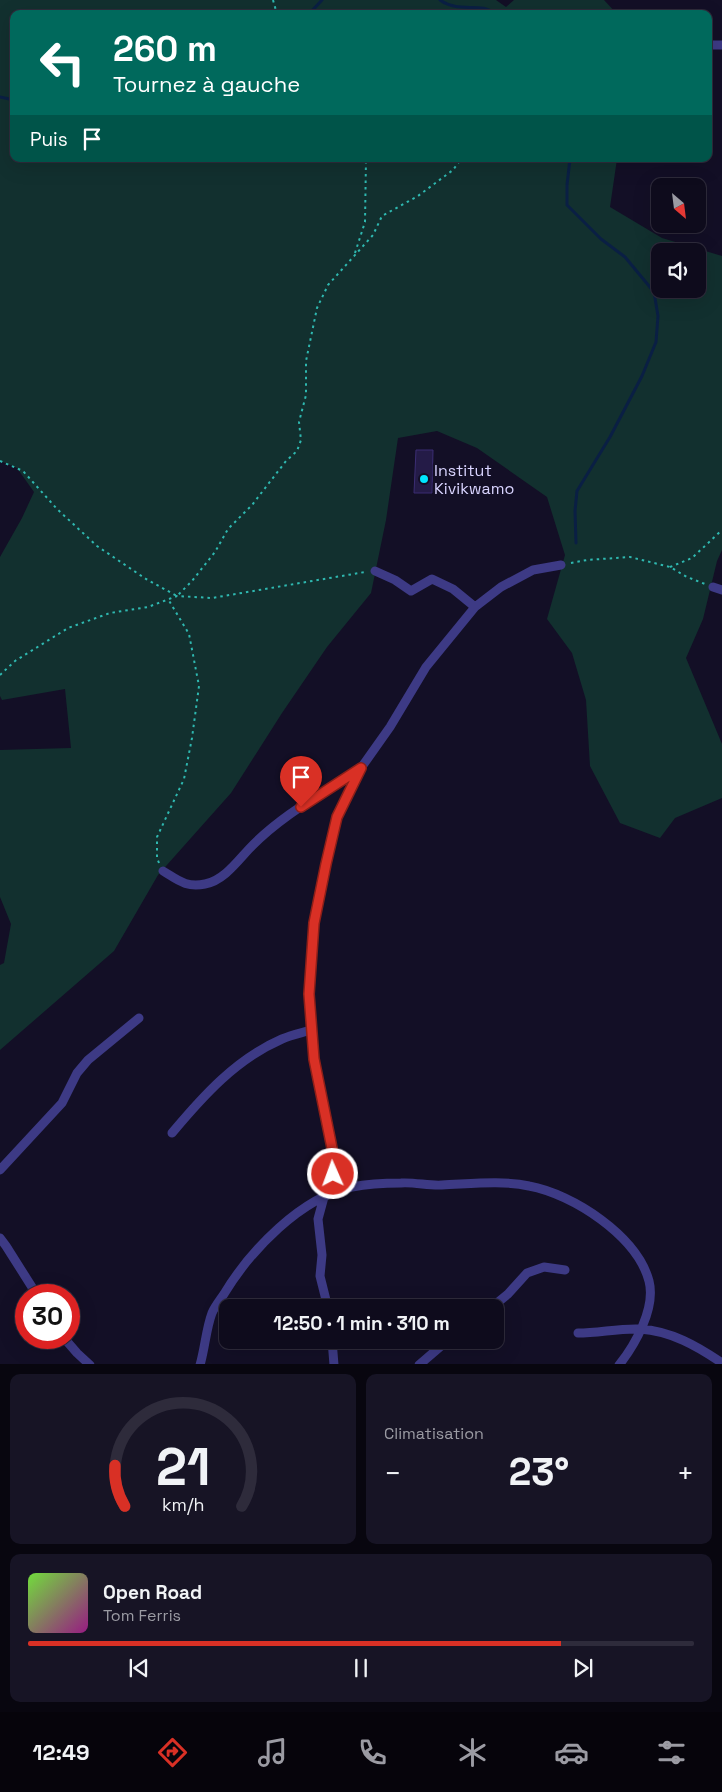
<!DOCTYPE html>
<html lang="fr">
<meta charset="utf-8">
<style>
body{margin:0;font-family:"Space Grotesk",sans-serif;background:#171425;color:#f1f3f6;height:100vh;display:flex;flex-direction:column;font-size:19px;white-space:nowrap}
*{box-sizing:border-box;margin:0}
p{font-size:16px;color:#9b9ba3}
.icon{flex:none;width:28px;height:28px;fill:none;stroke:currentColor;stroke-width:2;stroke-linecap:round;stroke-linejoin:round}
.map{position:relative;height:1364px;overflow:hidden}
.details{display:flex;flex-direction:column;gap:10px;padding:10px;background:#08060f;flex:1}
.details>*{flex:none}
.top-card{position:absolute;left:10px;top:10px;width:702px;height:152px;border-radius:10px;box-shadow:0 5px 20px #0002,0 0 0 1px #2e2b3b;background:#00695c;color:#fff;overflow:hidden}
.needle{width:32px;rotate:152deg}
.tools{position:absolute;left:651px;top:178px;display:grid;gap:10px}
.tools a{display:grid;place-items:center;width:55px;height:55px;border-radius:10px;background:#0e0b1c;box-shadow:0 5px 20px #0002,0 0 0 1px #2e2b3b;font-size:25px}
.speed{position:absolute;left:15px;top:1284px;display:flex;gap:10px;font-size:25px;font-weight:700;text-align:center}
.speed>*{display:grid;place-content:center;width:65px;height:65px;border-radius:50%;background:#0e0b1c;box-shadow:0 5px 20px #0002,0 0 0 1px #2e2b3b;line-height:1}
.speed .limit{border:8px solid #d22;background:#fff;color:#111}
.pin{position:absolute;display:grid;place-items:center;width:42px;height:42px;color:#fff;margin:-51px -21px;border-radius:50% 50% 50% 0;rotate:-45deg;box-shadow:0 0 5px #0007}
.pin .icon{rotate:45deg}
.me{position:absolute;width:55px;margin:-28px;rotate:358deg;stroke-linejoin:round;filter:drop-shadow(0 0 4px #0008)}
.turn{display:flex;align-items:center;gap:18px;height:105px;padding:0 20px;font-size:22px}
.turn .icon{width:65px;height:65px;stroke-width:2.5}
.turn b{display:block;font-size:35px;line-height:42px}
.then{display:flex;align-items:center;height:48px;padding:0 20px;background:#0003;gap:10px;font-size:19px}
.big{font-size:38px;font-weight:700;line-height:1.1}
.details .widget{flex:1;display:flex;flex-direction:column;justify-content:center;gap:8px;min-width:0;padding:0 18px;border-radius:10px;background:#171425}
.details .dial{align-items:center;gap:0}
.dial svg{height:130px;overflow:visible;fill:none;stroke:#2e2b3b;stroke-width:7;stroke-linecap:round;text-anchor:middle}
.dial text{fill:#f1f3f6;stroke:none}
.song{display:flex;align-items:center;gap:15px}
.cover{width:60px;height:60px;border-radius:8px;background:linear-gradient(135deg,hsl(100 70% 55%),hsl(310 70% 35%))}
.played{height:5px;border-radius:2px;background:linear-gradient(90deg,#d93025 80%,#2e2b3b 80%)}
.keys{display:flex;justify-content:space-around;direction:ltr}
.heat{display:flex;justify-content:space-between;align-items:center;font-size:28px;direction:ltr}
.details .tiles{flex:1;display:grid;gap:10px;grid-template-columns:1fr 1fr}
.widget:last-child{grid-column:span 2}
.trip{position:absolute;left:219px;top:1299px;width:285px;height:50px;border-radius:10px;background:#0e0b1c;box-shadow:0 5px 20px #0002,0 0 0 1px #2e2b3b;font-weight:700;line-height:50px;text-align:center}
.dock{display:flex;height:80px;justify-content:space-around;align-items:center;background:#06040b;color:#9b9ba3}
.dock .icon{width:35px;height:35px}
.dock .current{color:#d93025}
.dock b{font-size:22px;color:#f1f3f6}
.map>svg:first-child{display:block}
.green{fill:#12302f;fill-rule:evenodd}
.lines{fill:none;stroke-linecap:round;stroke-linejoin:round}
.stream{stroke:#0a1f44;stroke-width:3}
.building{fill:#241b47;stroke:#3b2d73}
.path{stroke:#2fb8b0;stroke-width:2;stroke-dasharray:2.5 4;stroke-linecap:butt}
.street{stroke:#3d3a85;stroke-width:9}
.route-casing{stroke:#8d1f18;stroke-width:12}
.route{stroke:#d93025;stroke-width:9}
.poi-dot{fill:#00e5ff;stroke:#130f26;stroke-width:2}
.labels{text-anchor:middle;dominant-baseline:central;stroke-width:5;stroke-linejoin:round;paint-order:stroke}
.poi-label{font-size:16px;fill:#d9d4ff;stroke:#130f26;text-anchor:start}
</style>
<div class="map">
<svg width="722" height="1365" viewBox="0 0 722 1365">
<rect width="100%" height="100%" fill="#130f26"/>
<!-- green -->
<path class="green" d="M0,0H496L506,7L514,0H604L617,14H14V159H617L610,207L662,238L722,256V550L717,561L703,619L686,658L722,744V798L675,818L660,838L620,823L590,766L586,700L572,653L547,619L565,555L547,497L477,448L437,431L398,438L386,520L371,593L327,647L282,713L231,793L158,875L114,951L0,1050V965L4,963L11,924L0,897V750L71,748L65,689L2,700L0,696V557L22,518L34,492L17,468L0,461ZM660,251H698V289H660Z"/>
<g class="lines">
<!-- stream -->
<path class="stream" d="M440,0C459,14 481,1 495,14
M309,14L322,0
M0,97L14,100
M570,159L567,185V205L601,239L625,257L654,292L658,316L656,342L642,376L610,437L577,491L575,511L576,543"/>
</g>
<!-- building -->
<path class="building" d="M416,450H433L432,493H414Z"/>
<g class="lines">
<!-- path -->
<path class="path" d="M273,0L277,14
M355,253L365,222L366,159
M0,461L23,471L57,509L97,546L146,579L177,596L192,581L215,552L228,529L252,505L286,461L297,451L301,440L299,422L306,395V361L317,308L328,285L373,235L382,216L418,196L453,170L461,159
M571,563L587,560L630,557L670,567L687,577L705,584
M670,567L692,558L722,530
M0,675L15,661L68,628L110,613L148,607L177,596L212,598L365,572
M159,863L157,858V837L184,779L192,738L199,686L189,634L168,599"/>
<!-- street -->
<path class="street" d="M709,45H722
M375,571L395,580L411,591L432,579L453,589L475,607
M713,587L722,590
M163,871C178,880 186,888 205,884C223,881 237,862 249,849C280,816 323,793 361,768
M172,1133C203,1096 236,1059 282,1039C291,1035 301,1033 311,1030
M0,1170L62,1103L77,1073L88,1060L139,1018
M0,1238L6,1246L37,1295
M328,1308L320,1276L322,1255L318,1219L324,1197L333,1174L334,1158L314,1059L309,994L314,923L326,865L337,817L361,768L390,727L426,667L475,607L501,587L533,570L561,565
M491,1308L508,1294L527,1273L544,1267L565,1270
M578,1333C599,1333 619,1328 640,1329C671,1331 697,1346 722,1363
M64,1338L77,1353L90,1365
M332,1340L334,1365
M200,1365C205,1348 206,1329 212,1313C215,1306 220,1300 224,1294C250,1251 301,1197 352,1187C367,1184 385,1183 401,1183C415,1182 429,1186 442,1185C469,1184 503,1180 529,1186C573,1194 637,1236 649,1281C656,1308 635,1345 619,1365
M419,1365L448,1340"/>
</g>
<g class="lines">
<!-- route casing -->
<g class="route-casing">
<path id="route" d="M301,807L361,768L337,817L326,864L314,923L309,994L314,1059L334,1158L333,1174"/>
</g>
<!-- route -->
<use href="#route" class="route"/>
</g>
<!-- markers -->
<circle class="poi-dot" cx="424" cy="479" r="5"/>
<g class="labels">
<!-- poi labels -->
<g class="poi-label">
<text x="434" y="470">Institut<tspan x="434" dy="18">Kivikwamo</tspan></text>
</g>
</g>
</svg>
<div class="tools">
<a><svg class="needle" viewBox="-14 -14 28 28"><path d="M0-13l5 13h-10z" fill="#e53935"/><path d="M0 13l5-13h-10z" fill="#9b9ba3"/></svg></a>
<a><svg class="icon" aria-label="sound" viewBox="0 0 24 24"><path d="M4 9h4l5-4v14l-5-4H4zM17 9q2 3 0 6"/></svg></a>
</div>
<div class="speed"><div class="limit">30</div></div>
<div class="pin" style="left:301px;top:807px;background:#d93025"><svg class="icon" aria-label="arrive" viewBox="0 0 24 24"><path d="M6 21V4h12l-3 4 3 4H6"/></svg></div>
<svg class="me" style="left:333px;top:1174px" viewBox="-20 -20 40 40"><circle r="17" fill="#d93025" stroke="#fff" stroke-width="3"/><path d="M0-11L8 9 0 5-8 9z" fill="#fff"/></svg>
<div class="trip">12:50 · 1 min · 310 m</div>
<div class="top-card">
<div class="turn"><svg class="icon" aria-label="left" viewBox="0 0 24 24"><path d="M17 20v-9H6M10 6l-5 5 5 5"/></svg><div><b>260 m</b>Tournez à gauche</div></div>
<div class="then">Puis<svg class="icon" aria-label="arrive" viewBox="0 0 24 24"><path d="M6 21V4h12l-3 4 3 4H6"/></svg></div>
</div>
</div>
<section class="details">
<div class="tiles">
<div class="widget dial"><svg viewBox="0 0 100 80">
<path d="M14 69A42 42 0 1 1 86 69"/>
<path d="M14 69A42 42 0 0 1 8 44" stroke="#d93025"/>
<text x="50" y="56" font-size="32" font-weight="700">21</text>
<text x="50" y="72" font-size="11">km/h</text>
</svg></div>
<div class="widget"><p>Climatisation</p>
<div class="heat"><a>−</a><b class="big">23°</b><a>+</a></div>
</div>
<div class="widget">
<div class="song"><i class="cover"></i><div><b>Open Road</b><p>Tom Ferris</p></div></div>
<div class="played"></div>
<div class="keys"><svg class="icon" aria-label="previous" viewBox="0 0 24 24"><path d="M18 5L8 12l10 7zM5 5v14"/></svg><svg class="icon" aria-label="pause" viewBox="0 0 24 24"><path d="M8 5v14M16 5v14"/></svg><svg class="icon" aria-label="next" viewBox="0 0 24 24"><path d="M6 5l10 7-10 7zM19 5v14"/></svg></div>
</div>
</div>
</section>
<nav class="dock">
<b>12:49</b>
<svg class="icon current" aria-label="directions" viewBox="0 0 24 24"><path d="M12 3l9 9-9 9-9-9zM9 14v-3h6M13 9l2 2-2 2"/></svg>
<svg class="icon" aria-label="music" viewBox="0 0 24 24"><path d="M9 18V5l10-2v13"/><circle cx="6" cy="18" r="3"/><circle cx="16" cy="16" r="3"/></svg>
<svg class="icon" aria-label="phone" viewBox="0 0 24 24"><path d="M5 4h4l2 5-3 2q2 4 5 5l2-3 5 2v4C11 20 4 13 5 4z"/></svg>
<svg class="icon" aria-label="climate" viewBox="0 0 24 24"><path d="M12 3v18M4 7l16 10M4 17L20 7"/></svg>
<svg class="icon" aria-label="car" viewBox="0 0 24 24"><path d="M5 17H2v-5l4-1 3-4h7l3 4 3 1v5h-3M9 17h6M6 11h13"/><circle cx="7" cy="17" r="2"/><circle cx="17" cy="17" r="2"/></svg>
<svg class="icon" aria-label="filters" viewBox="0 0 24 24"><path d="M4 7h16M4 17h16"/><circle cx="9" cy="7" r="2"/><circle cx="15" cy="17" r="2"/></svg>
</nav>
